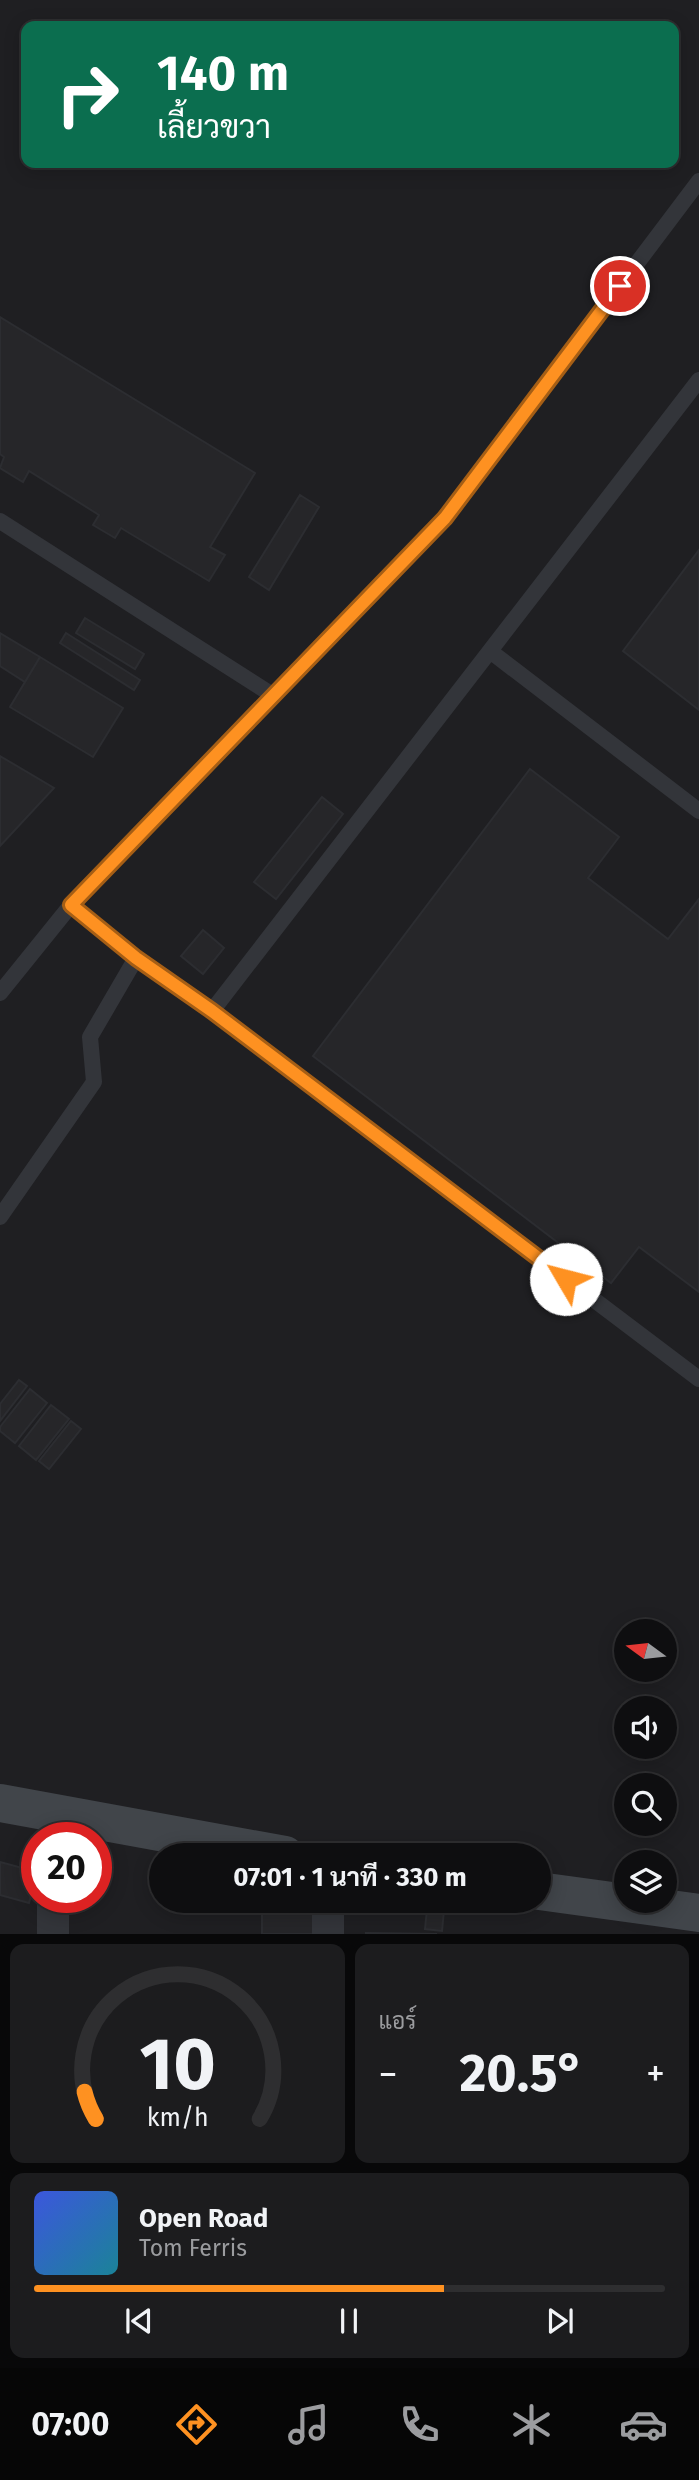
<!DOCTYPE html>
<html lang="th">
<meta charset="utf-8">
<style>
body{margin:0;font-family:"Fira Sans",Sarabun,sans-serif;background:#1c1c1e;color:#f1f3f6;height:100vh;display:flex;flex-direction:column;font-size:26px;white-space:nowrap}
*{box-sizing:border-box;margin:0}
p{font-size:23px;color:#9b9c9f}
.icon{flex:none;width:38px;height:38px;fill:none;stroke:currentColor;stroke-width:2;stroke-linecap:round;stroke-linejoin:round}
.map{position:relative;height:1934px;overflow:hidden}
.sheet{display:flex;flex-direction:column;gap:10px;padding:10px;background:#080809;flex:1}
.sheet>*{flex:none}
.hud{position:absolute;left:21px;top:21px;width:658px;height:147px;border-radius:14px;box-shadow:0 4px 18px #0003,0 0 0 2px #2e2e30;background:#0b6e4f;color:#fff;overflow:hidden}
.needle{width:46px;rotate:285deg}
.tools{position:absolute;left:614px;top:1619px;display:grid;gap:14px}
.tools a{display:grid;place-items:center;width:63px;height:63px;border-radius:50%;background:#0e0e10;box-shadow:0 4px 18px #0003,0 0 0 2px #2e2e30;font-size:35px}
.speed{position:absolute;left:21px;top:1822px;display:flex;gap:14px;font-size:35px;font-weight:700;text-align:center}
.speed>*{display:grid;place-content:center;width:91px;height:91px;border-radius:50%;background:#0e0e10;box-shadow:0 4px 18px #0003,0 0 0 2px #2e2e30;line-height:1}
.speed .limit{border:10px solid #d22;background:#fff;color:#111}
.pin{position:absolute;display:grid;place-items:center;width:60px;height:60px;color:#fff;margin:-30px;border:4px solid #fff;border-radius:50%;box-shadow:0 2px 7px #0007}
.me{position:absolute;width:77px;margin:-38px;rotate:307deg;stroke-linejoin:round;filter:drop-shadow(0 0 5px #0008)}
.turn{display:flex;align-items:center;gap:24px;height:147px;padding:0 21px;font-size:32px}
.turn .icon{width:91px;height:91px;stroke-width:2.5}
.turn b{display:block;font-size:49px;line-height:60px}
.big{font-size:52px;font-weight:700;line-height:1.1}
.sheet .card{flex:1;display:flex;flex-direction:column;justify-content:center;gap:10px;min-width:0;padding:0 24px;border-radius:14px;background:#1c1c1e}
.sheet .dial{align-items:center;gap:0}
.dial svg{height:182px;overflow:visible;fill:none;stroke:#2e2e30;stroke-width:7;stroke-linecap:round;text-anchor:middle}
.dial text{fill:#f1f3f6;stroke:none}
.song{display:flex;align-items:center;gap:21px}
.cover{width:84px;height:84px;border-radius:10px;background:linear-gradient(135deg,hsl(230 70% 55%),hsl(190 70% 35%))}
.played{height:7px;border-radius:4px;background:linear-gradient(90deg,#fe9121 65%,#2e2e30 65%)}
.keys{display:flex;justify-content:space-around;direction:ltr}
.heat{display:flex;justify-content:space-between;align-items:center;font-size:38px;direction:ltr}
.sheet .tiles{flex:1;display:grid;gap:10px;grid-template-columns:1fr 1fr}
.card:last-child{grid-column:span 2}
.trip{position:absolute;left:149px;top:1843px;width:402px;height:70px;border-radius:35px;background:#0e0e10;box-shadow:0 4px 18px #0003,0 0 0 2px #2e2e30;font-weight:700;line-height:70px;text-align:center}
.tabs{display:flex;height:112px;justify-content:space-around;align-items:center;background:#060606;color:#9b9c9f}
.tabs .icon{width:49px;height:49px}
.tabs .active{color:#fe9121}
.tabs b{font-size:32px;color:#f1f3f6}
.map>svg:first-child{display:block}
.built{fill:#1f1f22;fill-rule:evenodd}
.building{fill:#262629;stroke:#2c2d31;stroke-width:2}
.lines{fill:none;stroke-linecap:round;stroke-linejoin:round}
.lane{stroke:#33353a;stroke-width:16}
.street{stroke:#33353a;stroke-width:32}
.secondary{stroke:#41454a;stroke-width:38}
.route-casing{stroke:#a55e15;stroke-width:18}
.route{stroke:#fe9121;stroke-width:12}
</style>
<div class="map">
<svg width="699" height="1934" viewBox="0 0 699 1934">
<rect width="100%" height="100%" fill="#131315"/>
<!-- built -->
<path class="built" d="M0,0H699V1934H0ZM26,26H674V163H26ZM626,1631H665V1670H626ZM626,1708H665V1746H626ZM626,1785H665V1824H626ZM37,1838H96V1897H37ZM161,1855H539V1900H161ZM626,1862H665V1900H626Z"/>
<!-- building -->
<path class="building" d="M0,317L255,473L210,547L225,555L209,581L121,528L115,538L93,525L99,515L29,471L23,482L0,468L4,457L0,454Z
M300,495L319,507L269,590L249,577Z
M699,550V710L623,651Z
M85,618L144,654L135,669L76,633Z
M0,633L40,657L25,682L0,666Z
M66,633L140,680L134,690L60,643Z
M40,657L123,708L93,757L10,707Z
M0,756L54,788L0,846Z
M530,769L619,837L588,878L668,939L699,899V1292L639,1247L611,1283L313,1056Z
M322,797L343,814L276,899L254,882Z
M203,930L224,948L203,974L181,956Z
M19,1380L27,1386L0,1421V1404Z
M30,1389L47,1403L15,1443L0,1431V1427Z
M51,1405L69,1419L36,1460L19,1446Z
M71,1421L81,1429L49,1469L39,1461Z
M0,1862L37,1872L29,1903L0,1895Z
M262,1900H315V1934H262Z
M427,1909L444,1910L442,1931L425,1929Z
M366,1933L437,1934H366Z"/>
<g class="lines">
<!-- lane -->
<path class="lane" d="M0,521L274,696
M490,651L699,811
M71,905L136,958L212,1011L699,1379
M0,993L71,905L445,518L699,181
M212,1011L699,380
M0,1217L94,1082L90,1037L136,958"/>
<!-- street -->
<path class="street" d="M53,1934V1897
M328,1934V1900"/>
<!-- secondary -->
<path class="secondary" d="M0,1803L285,1855
M539,1891L699,1913"/>
</g>
<g class="lines">
<!-- route casing -->
<g class="route-casing">
<path id="route" d="M566,1279L212,1011L136,958L71,905L445,518L620,286"/>
</g>
<!-- route -->
<use href="#route" class="route"/>
</g>
</svg>
<div class="tools">
<a><svg class="needle" viewBox="-14 -14 28 28"><path d="M0-13l5 13h-10z" fill="#e53935"/><path d="M0 13l5-13h-10z" fill="#9b9c9f"/></svg></a>
<a><svg class="icon" aria-label="sound" viewBox="0 0 24 24"><path d="M4 9h4l5-4v14l-5-4H4zM17 9q2 3 0 6"/></svg></a>
<a><svg class="icon" aria-label="search" viewBox="0 0 24 24"><circle cx="10" cy="10" r="6"/><path d="M15 15l6 6"/></svg></a>
<a><svg class="icon" aria-label="layers" viewBox="0 0 24 24"><path d="M12 4l9 5-9 5-9-5zM3 14l9 5 9-5"/></svg></a>
</div>
<div class="speed"><div class="limit">20</div></div>
<div class="pin" style="left:620px;top:286px;background:#d93025"><svg class="icon" aria-label="arrive" viewBox="0 0 24 24"><path d="M6 21V4h12l-3 4 3 4H6"/></svg></div>
<svg class="me" style="left:566px;top:1279px" viewBox="-20 -20 40 40"><circle r="19" fill="#fff"/><path d="M0-13L10 11 0 6-10 11z" fill="#fe9121"/></svg>
<div class="trip">07:01 · 1 นาที · 330 m</div>
<div class="hud">
<div class="turn"><svg class="icon" aria-label="right" viewBox="0 0 24 24"><path d="M7 20v-9h11M14 6l5 5-5 5"/></svg><div><b>140 m</b>เลี้ยวขวา</div></div>
</div>
</div>
<section class="sheet">
<div class="tiles">
<div class="card dial"><svg viewBox="0 0 100 80">
<path d="M14 69A42 42 0 1 1 86 69"/>
<path d="M14 69A42 42 0 0 1 9 57" stroke="#fe9121"/>
<text x="50" y="56" font-size="32" font-weight="700">10</text>
<text x="50" y="72" font-size="11">km/h</text>
</svg></div>
<div class="card"><p>แอร์</p>
<div class="heat"><a>−</a><b class="big">20.5°</b><a>+</a></div>
</div>
<div class="card">
<div class="song"><i class="cover"></i><div><b>Open Road</b><p>Tom Ferris</p></div></div>
<div class="played"></div>
<div class="keys"><svg class="icon" aria-label="previous" viewBox="0 0 24 24"><path d="M18 5L8 12l10 7zM5 5v14"/></svg><svg class="icon" aria-label="pause" viewBox="0 0 24 24"><path d="M8 5v14M16 5v14"/></svg><svg class="icon" aria-label="next" viewBox="0 0 24 24"><path d="M6 5l10 7-10 7zM19 5v14"/></svg></div>
</div>
</div>
</section>
<nav class="tabs">
<b>07:00</b>
<svg class="icon active" aria-label="directions" viewBox="0 0 24 24"><path d="M12 3l9 9-9 9-9-9zM9 14v-3h6M13 9l2 2-2 2"/></svg>
<svg class="icon" aria-label="music" viewBox="0 0 24 24"><path d="M9 18V5l10-2v13"/><circle cx="6" cy="18" r="3"/><circle cx="16" cy="16" r="3"/></svg>
<svg class="icon" aria-label="phone" viewBox="0 0 24 24"><path d="M5 4h4l2 5-3 2q2 4 5 5l2-3 5 2v4C11 20 4 13 5 4z"/></svg>
<svg class="icon" aria-label="climate" viewBox="0 0 24 24"><path d="M12 3v18M4 7l16 10M4 17L20 7"/></svg>
<svg class="icon" aria-label="car" viewBox="0 0 24 24"><path d="M5 17H2v-5l4-1 3-4h7l3 4 3 1v5h-3M9 17h6M6 11h13"/><circle cx="7" cy="17" r="2"/><circle cx="17" cy="17" r="2"/></svg>
</nav>
